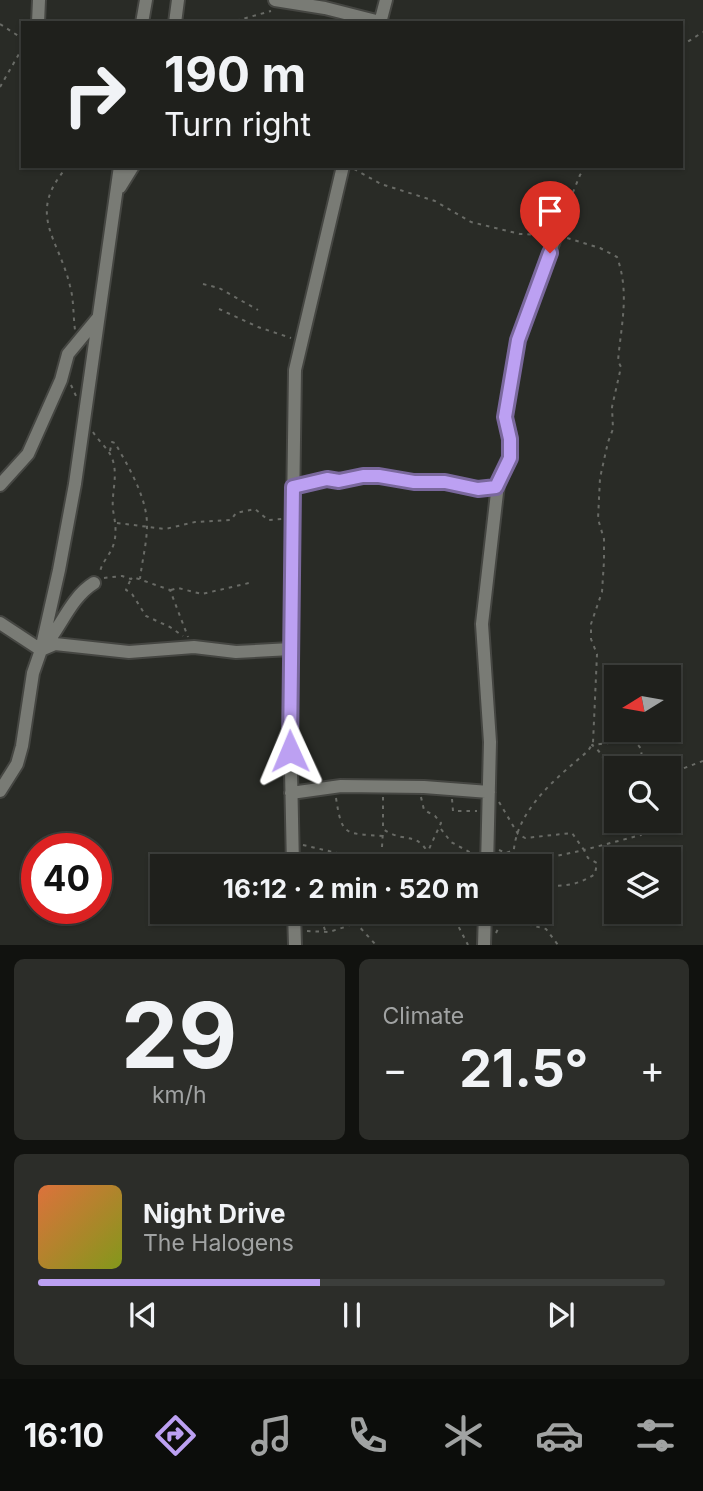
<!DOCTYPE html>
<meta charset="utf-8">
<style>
body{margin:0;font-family:Inter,sans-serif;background:#2c2d29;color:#f1f3f6;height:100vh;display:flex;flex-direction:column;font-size:26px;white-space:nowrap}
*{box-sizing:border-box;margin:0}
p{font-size:23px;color:#a1a3a3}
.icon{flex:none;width:38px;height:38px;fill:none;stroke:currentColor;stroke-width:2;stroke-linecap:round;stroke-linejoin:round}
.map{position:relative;height:945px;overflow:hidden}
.panel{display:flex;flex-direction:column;gap:14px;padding:14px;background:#11120f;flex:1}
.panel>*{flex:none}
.guide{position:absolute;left:21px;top:21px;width:662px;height:147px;border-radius:0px;box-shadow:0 2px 5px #0004,0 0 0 2px #3c3e3b;background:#1f201c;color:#f1f3f6;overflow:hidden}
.needle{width:46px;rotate:259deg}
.controls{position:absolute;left:604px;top:665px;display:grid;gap:14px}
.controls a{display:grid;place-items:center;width:77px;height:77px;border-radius:0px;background:#1f201c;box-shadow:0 2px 5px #0004,0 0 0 2px #3c3e3b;font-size:35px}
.speed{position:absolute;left:21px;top:833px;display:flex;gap:14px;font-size:35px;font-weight:700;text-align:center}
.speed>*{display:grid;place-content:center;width:91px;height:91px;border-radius:50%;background:#1f201c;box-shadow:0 2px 5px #0004,0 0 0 2px #3c3e3b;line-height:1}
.speed .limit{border:10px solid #d22;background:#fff;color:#111}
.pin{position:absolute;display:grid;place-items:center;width:60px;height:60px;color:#fff;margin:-72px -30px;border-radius:50% 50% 50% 0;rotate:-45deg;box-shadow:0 0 7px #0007}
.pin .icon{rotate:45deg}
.me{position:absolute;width:77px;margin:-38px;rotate:359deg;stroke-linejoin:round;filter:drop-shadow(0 0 5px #0008)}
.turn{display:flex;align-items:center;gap:24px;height:147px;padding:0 28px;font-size:32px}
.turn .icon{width:91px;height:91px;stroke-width:2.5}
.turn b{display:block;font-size:49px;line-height:60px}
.big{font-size:52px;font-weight:700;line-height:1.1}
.panel .card{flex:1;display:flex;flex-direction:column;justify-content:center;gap:10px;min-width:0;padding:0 24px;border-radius:10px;background:#2c2d29}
.panel .dial{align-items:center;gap:0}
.dial b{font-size:91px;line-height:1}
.song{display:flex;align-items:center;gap:21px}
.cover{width:84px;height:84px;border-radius:10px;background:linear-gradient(135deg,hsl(20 70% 55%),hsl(70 70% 35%))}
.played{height:7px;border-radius:4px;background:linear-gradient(90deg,#bca0f2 45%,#3c3e3b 45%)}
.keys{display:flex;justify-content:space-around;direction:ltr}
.heat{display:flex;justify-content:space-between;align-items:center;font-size:38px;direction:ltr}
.panel .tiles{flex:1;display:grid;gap:14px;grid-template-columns:1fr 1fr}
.card:last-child{grid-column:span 2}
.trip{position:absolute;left:150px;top:854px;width:402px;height:70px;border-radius:0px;background:#1f201c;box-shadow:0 2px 5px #0004,0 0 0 2px #3c3e3b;font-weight:700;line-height:70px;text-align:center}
.menu{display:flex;height:112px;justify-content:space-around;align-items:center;background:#0c0d0b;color:#a1a3a3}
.menu .icon{width:49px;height:49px}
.menu .selected{color:#bca0f2}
.menu b{font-size:32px;color:#f1f3f6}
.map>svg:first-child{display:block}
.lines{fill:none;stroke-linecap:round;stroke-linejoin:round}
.minor-casing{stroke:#454642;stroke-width:16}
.path{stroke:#696b66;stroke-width:2;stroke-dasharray:3.5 5;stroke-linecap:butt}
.minor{stroke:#797b75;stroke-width:12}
.route-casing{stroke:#7a689d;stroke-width:18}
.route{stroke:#bca0f2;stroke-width:12}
</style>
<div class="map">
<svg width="703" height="945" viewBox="0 0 703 945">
<rect width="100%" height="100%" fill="#292b26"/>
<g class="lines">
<!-- minor casing -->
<g class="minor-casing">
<path id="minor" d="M275,0L325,8L380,22
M38,23L39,0
M142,23L146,0
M175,23L178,0
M380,23L386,0
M120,187L133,166
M0,485L28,454L61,380L68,354L97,319
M293,487L327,479L339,481L363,476H379L414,482H445L478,489L496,487L510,459L511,439L505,417L518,340L556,235
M0,623L41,650
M44,647C61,627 71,597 94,583
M41,650L55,644L129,652L194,647L236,652L291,649
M0,791L17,764L22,746L33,673L41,650L59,570L75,484L120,166
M291,793L341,786L424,787L489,792
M293,866L290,723L295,370L343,166
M487,866L490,742L482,624L498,484
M294,912L295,945
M484,945L485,912"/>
</g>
<!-- path -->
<path class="path" d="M228,23L271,11
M0,24L23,39
M681,46L703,32
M0,87L23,47
M68,166C25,214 59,238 70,286C74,300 73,315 75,330
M354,169L381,184L435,201L471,222L520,234L544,235
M560,224L580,175L586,166
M203,284L219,288L258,310
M219,309L258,327L291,338
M71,385L76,396
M93,432C98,440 106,447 110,454C120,472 111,491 113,510C115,521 117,532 114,543C111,555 101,562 100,573
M110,451L112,442L115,443C128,466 147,497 147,525C147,543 142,561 140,579
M117,523L165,529L195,522L231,520L236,513L255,509L268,520L282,519
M104,578L122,576L131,579L133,577L170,590L188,637
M130,581L126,590L132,594L146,616L170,627L183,636
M171,590L178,588L202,594L249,583
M668,774L703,761
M383,797V829C407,846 419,826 434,866
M421,797L424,810L435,816L441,823L429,849
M336,798C342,837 345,833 383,836
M452,799L453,811H477
M616,800C603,777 614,762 592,745L634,740L642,750L641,756L648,758L657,768
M499,802L518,834L525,838L572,833L584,850L515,865
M441,829L451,842L475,855
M303,845L350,856L359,866
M382,847L383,830
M499,850L506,853L514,850
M514,866C508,816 554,780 588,751L593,743L597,654L591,639V624L602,592L604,561V539L598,519L600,478L608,442L613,429L612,407L621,367L618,361C621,325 630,293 617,257L600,248L567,238
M541,885C561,887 577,886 595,874L597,863L588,858L584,850L641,835L630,821
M380,912L412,922
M404,912L405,918
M451,912L468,945
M496,914L503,918L546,929L558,945
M304,921L321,919L325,930
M355,922L376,945
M307,931L329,932L348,926L366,912
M496,933L503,918L502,912"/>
<!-- minor -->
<use href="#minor" class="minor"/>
</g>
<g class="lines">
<!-- route casing -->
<g class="route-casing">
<path id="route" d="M290,751L293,487L327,479L339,481L363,476H379L414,482H445L478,489L496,487L510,458V439L505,417L518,340L550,253"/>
</g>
<!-- route -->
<use href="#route" class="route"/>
</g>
</svg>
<div class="controls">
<a><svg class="needle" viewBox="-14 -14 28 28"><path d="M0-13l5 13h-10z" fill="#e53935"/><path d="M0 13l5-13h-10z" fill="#a1a3a3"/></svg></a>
<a><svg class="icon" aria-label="search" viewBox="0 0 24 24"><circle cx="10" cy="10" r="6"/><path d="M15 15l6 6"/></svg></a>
<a><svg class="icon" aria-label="layers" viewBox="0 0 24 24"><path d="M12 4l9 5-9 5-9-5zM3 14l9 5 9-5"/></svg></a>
</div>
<div class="speed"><div class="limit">40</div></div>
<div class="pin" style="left:550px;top:253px;background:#d93025"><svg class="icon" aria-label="arrive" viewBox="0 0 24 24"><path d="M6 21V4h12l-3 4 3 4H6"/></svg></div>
<svg class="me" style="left:290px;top:751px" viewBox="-20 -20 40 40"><path d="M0-17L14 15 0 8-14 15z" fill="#bca0f2" stroke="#fff" stroke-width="4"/></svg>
<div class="trip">16:12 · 2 min · 520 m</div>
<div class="guide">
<div class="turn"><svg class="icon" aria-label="right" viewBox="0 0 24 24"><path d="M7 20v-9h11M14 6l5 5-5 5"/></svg><div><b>190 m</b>Turn right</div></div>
</div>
</div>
<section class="panel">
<div class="tiles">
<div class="card dial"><b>29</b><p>km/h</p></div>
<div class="card"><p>Climate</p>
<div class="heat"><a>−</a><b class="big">21.5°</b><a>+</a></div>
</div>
<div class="card">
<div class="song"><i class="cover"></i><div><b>Night Drive</b><p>The Halogens</p></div></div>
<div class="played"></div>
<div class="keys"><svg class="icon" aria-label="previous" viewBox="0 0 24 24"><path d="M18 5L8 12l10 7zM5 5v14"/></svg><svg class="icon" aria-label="pause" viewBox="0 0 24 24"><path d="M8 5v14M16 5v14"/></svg><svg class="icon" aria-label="next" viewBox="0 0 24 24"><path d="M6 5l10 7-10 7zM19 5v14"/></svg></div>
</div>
</div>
</section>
<nav class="menu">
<b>16:10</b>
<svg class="icon selected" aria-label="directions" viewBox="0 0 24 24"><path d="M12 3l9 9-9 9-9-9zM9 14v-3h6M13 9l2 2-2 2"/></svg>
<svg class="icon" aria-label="music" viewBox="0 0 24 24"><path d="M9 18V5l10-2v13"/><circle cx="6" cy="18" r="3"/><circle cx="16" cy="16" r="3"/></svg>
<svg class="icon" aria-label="phone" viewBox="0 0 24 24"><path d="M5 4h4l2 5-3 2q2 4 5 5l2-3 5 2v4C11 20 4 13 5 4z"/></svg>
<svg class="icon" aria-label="climate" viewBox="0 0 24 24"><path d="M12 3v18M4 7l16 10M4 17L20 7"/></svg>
<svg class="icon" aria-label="car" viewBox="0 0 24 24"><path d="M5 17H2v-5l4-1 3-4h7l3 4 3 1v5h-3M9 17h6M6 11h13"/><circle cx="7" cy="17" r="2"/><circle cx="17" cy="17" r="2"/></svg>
<svg class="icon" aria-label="filters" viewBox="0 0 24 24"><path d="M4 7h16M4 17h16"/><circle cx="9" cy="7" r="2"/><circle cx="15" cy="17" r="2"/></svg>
</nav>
